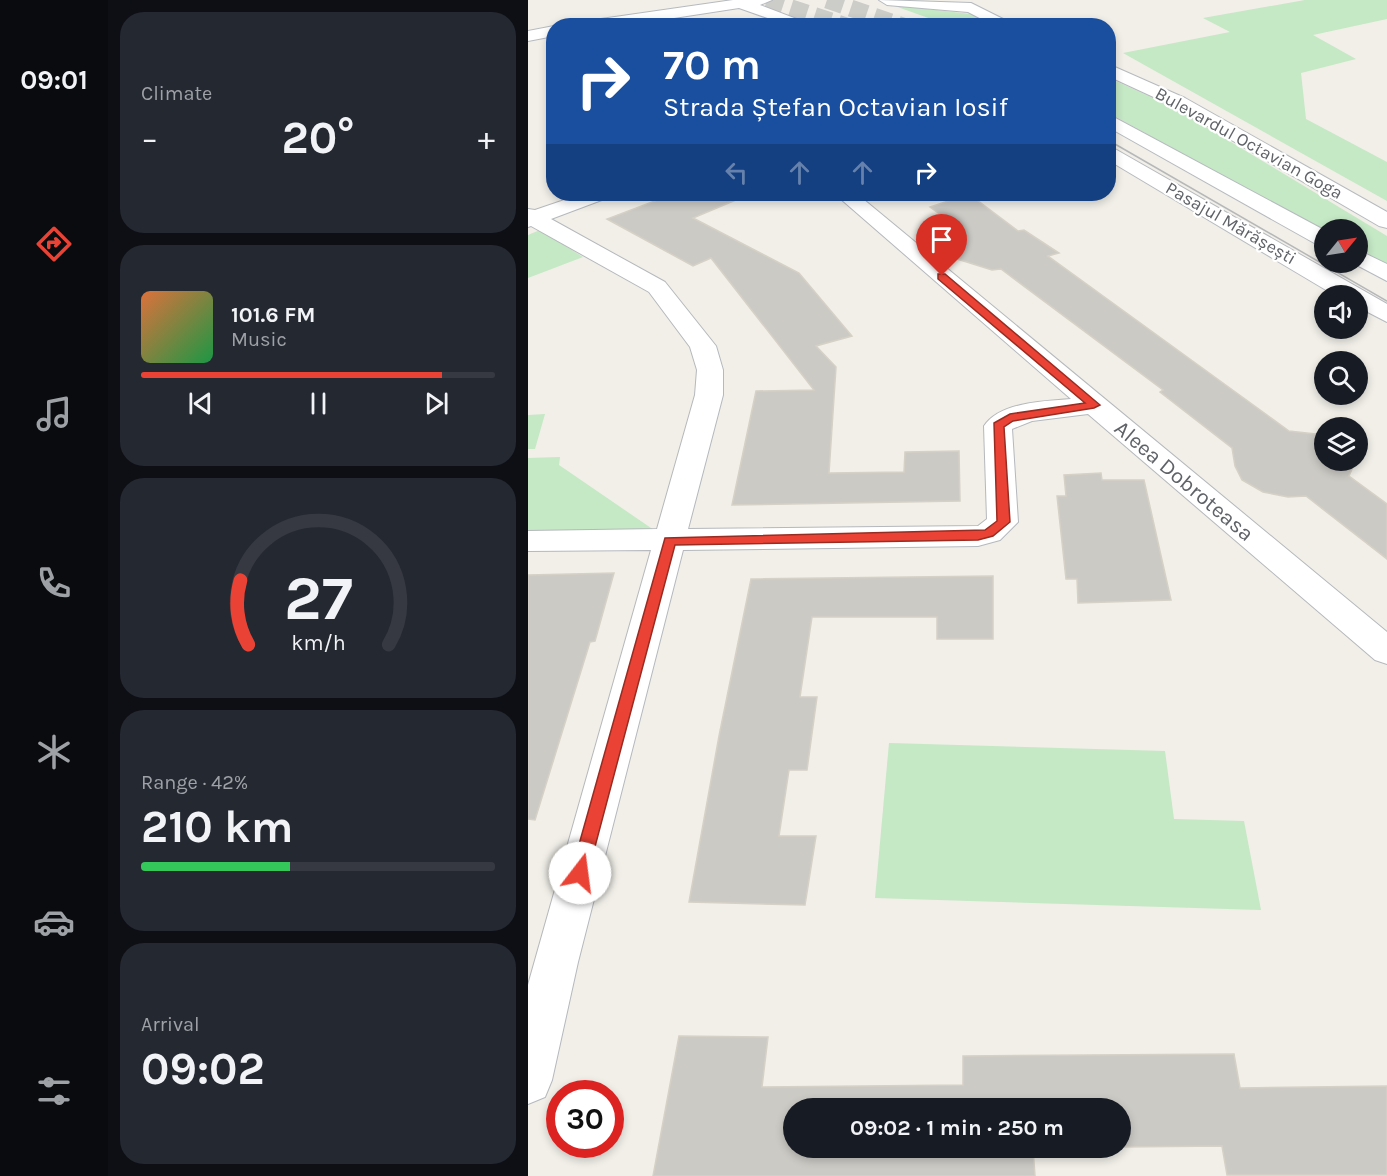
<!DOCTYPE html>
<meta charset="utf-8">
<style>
body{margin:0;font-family:Karla,sans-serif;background:#242831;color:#f1f3f6;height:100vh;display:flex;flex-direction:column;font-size:22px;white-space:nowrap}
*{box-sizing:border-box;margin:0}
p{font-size:20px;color:#9ea1a6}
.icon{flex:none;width:33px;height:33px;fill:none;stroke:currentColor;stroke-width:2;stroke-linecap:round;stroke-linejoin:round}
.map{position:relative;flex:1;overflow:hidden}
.details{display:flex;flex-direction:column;gap:12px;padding:12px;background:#0d0f14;width:420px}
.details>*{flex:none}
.top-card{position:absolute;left:18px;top:18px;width:570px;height:183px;border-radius:24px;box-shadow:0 3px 9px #0003;background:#1a4fa0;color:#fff;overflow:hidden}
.needle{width:39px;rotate:60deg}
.fabs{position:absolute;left:786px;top:219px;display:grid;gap:12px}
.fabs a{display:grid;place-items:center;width:54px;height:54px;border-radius:50%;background:#171b24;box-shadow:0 3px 9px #0003;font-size:30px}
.speed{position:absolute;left:18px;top:1080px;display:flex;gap:12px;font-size:30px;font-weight:700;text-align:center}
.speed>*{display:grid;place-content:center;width:78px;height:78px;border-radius:50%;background:#171b24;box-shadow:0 3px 9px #0003;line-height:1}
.speed .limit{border:9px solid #d22;background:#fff;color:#111}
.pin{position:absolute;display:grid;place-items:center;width:51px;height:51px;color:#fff;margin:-62px -26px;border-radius:50% 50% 50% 0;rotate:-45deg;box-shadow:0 0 6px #0007}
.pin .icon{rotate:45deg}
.me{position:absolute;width:66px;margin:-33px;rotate:15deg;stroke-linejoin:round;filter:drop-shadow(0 0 4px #0008)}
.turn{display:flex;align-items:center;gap:21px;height:126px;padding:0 18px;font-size:27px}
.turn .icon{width:78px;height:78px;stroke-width:2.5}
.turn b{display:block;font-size:42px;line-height:51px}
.lanes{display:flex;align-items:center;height:57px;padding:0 18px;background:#0003;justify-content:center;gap:30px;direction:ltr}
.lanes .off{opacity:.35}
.big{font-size:45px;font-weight:700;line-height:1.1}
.details .widget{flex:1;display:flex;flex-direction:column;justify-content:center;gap:9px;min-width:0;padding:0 21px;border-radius:24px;background:#242831}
.details .dial{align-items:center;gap:0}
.dial svg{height:156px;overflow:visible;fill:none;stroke:#363941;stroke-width:7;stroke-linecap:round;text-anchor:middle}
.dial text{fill:#f1f3f6;stroke:none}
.song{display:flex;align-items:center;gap:18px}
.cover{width:72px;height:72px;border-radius:9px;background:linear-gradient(135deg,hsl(20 70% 55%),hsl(140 70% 35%))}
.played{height:6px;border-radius:3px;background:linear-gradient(90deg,#ea4335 85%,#363941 85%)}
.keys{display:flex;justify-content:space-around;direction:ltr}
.heat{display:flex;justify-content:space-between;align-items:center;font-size:33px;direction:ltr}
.charge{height:9px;border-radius:4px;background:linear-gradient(90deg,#34c759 42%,#363941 0)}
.trip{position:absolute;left:255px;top:1098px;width:348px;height:60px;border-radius:30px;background:#171b24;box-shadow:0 3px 9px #0003;font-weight:700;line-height:60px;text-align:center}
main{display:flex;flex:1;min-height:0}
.dock{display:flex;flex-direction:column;width:108px;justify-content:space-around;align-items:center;background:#090b0e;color:#9ea1a6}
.dock .icon{width:42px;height:42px}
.dock .selected{color:#ea4335}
.dock b{font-size:27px;color:#f1f3f6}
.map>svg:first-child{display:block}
.green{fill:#c5e8c5}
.building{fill:#cccac5;stroke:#d6d1c6;stroke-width:1.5}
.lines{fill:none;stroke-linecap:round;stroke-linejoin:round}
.secondary-tunnel{stroke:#ccccc8;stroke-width:17;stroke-dasharray:17 8;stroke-linecap:butt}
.street-casing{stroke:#b5b8bc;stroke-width:2}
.secondary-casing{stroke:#b6babf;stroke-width:2}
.street{fill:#fff;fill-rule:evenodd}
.secondary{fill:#fff;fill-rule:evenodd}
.tram{stroke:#b6b7b8;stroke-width:1.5}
.route{fill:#ea4335;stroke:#982c22;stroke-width:1.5}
.labels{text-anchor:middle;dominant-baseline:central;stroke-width:4.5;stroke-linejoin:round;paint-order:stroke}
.far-street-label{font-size:18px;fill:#5f6368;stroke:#fff}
.street-label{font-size:22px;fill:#5f6368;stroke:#fff}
</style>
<main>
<nav class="dock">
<b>09:01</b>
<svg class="icon selected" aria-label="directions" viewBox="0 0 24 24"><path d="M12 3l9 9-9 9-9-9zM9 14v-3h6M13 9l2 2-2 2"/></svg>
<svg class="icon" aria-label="music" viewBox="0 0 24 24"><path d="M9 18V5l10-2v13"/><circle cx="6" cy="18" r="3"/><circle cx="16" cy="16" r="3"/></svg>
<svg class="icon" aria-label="phone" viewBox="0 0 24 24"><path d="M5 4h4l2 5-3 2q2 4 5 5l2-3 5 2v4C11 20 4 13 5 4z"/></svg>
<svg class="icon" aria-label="climate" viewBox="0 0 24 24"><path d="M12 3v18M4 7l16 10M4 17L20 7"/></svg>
<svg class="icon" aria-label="car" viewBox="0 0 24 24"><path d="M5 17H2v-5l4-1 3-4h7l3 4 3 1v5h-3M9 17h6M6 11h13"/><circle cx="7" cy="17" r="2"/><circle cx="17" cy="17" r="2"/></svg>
<svg class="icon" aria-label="filters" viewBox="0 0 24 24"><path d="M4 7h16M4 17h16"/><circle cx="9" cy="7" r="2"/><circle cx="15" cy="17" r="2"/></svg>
</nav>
<section class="details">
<div class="widget"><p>Climate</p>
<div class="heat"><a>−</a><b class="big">20°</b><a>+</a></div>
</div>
<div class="widget">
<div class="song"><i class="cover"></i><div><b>101.6 FM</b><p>Music</p></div></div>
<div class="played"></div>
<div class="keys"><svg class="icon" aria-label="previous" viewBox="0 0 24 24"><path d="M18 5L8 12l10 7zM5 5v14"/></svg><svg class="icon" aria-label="pause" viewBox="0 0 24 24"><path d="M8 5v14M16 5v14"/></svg><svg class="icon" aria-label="next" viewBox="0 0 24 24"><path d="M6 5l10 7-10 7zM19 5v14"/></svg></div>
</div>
<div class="widget dial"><svg viewBox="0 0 100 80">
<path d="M14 69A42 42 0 1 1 86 69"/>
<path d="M14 69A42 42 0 0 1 10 36" stroke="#ea4335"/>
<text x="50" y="56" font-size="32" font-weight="700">27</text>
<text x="50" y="72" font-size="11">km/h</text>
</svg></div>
<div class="widget"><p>Range · 42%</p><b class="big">210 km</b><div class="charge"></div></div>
<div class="widget"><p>Arrival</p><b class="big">09:02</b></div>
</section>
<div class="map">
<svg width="859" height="1176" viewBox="0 0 859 1176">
<rect width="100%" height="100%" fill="#f1efe8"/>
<!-- green -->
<path class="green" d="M777,0H859V19L785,35L828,59L773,73L778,119L859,162V201L595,53L702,32L675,18Z
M364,5L443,14L467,25H420Z
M581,78L645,107L859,236V267L830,251V230H796V232L581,113Z
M12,230L55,257L0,278V235Z
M17,414L7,449H0V415Z
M32,457L31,465L142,541H0V458Z
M361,743L637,751L646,819L716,821L733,910L347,898Z"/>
<!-- building -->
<path class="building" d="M145,194H222L165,218L271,273L324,336L288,346L308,367L301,473L376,472L377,452L431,451L432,501L204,505L228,391L286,390L183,258L165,266L79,219Z
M441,194L490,231L496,230L531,253L520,256L761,431L796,435V460H828L821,476L859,504V559L778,496L760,497L735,492L714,480L707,466L704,448L632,392L635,390L473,269L464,270L429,259L439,234L402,207Z
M573,473L574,480H616L643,600L550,603L549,579H538L529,496H538L536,475Z
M86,573L67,641L62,642L7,820L0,819V575Z
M465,576V639H409V617H284L272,697H289L279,770H261L251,836H288L277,905L161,902L191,736L223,579Z
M151,1036L240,1037L234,1087L435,1085V1056L706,1054L712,1088L859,1086V1175H699L694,1146L592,1147V1108H266V1148H567H505L507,1176H125Z"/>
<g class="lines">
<!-- secondary-tunnel -->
<path class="secondary-tunnel" d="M239,0L318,26
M299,0L375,26"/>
<!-- street casing -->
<g class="street-casing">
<path id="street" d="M54,194H82L79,198L23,219L137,282L188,346L195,370V395L160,529L450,526L459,519L456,426C472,402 517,401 543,399L307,194H329L859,632V664L847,660L560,414L504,421L484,429L490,522L472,540L450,546L155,550L50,962L24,1080L17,1097L0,1104V985L123,550L0,551V531L129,529L167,395L169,370L162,347L121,292L3,226L0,227V209L7,210Z"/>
</g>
<!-- secondary casing -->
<g class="secondary-casing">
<path id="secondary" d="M205,0H244L232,5L287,26H262L211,8L94,26H51L59,21Z
M351,0L443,3L489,26H467L440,12L359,5Z
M26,26V36L0,41V31Z
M580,64L657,98L859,212V228L851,226L645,106L580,76Z
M580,114L796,230V246L788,244L580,127Z
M580,145L859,304V322L830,307V296H808L580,160Z
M830,250L859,264V281L823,262H830Z"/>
</g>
<!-- street -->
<use href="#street" class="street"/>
<!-- secondary -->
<use href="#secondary" class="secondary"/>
<!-- tram -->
<path class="tram" d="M580,140L859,301"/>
</g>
<!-- route -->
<path class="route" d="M410,274H417L572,405L566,408L485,421L476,427L482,522L465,536L450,540L147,545L60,873L58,878L52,880L45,878L43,873L137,538L457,530L469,521L466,423L482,414L557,403L410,279Z"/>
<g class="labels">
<!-- far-street labels -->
<g class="far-street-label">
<text transform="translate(721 143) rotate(29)">Bulevardul Octavian Goga</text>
<text transform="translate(703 223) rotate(30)">Pasajul Mărășești</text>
</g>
<!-- street labels -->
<g class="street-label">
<text transform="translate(656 481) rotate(40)">Aleea Dobroteasa</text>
</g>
</g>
</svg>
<div class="fabs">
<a><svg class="needle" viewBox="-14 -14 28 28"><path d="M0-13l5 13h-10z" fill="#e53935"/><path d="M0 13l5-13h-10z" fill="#9ea1a6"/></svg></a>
<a><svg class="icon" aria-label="sound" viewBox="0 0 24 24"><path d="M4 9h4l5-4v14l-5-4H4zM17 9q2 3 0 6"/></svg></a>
<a><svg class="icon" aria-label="search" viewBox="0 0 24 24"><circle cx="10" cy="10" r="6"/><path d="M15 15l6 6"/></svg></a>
<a><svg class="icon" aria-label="layers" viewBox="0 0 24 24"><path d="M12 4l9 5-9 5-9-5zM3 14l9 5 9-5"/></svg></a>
</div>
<div class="speed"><div class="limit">30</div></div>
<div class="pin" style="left:414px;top:276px;background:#d93025"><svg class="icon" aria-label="arrive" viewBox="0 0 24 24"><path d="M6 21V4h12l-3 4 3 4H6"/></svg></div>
<svg class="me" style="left:52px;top:873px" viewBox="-20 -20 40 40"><circle r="19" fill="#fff"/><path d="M0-13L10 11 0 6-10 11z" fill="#ea4335"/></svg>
<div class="trip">09:02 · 1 min · 250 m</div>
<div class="top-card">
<div class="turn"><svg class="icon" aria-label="right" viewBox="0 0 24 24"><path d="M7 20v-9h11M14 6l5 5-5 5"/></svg><div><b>70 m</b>Strada Ștefan Octavian Iosif</div></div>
<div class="lanes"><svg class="icon off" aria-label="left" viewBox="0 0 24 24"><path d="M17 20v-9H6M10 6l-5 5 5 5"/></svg><svg class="icon off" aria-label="ahead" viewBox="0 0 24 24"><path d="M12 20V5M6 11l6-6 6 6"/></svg><svg class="icon off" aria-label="ahead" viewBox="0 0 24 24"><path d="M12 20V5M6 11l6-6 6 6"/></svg><svg class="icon" aria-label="right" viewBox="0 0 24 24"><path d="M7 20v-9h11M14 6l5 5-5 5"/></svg></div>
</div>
</div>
</main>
